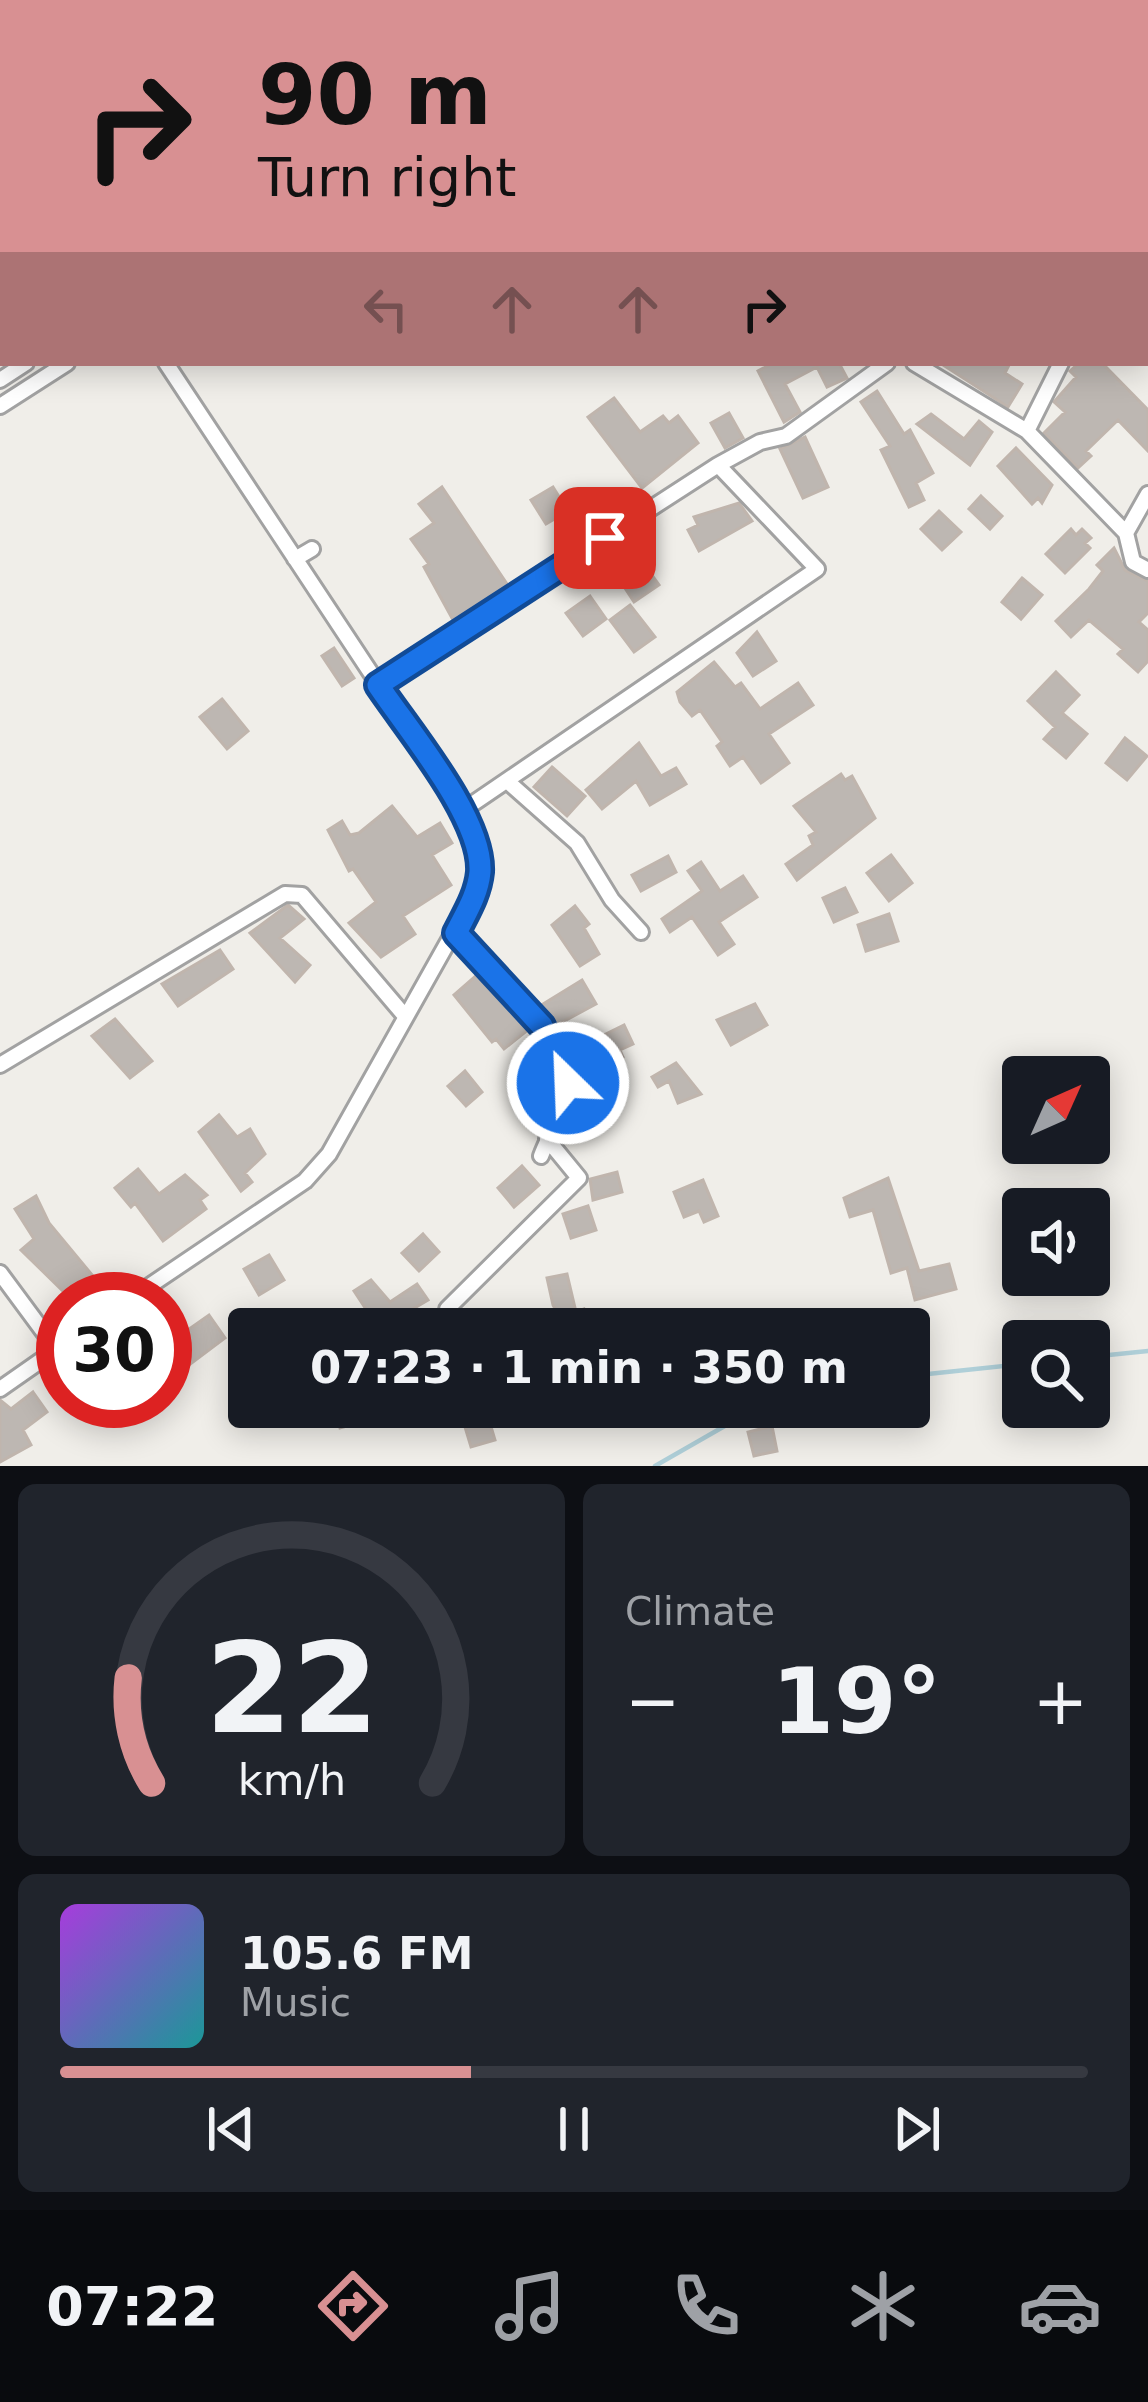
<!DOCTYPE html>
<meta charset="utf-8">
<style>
body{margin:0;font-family:"DejaVu Sans",sans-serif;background:#20242c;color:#f1f3f6;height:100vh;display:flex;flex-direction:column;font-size:45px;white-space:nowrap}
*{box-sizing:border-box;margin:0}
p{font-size:39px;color:#9ea1a6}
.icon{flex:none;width:66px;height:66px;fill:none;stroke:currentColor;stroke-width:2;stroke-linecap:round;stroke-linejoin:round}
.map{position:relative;height:1466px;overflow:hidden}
.panel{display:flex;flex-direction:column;gap:18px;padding:18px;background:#0d0f14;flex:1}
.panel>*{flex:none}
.banner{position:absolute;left:0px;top:0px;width:1149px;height:366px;box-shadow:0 6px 30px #0003;background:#d89092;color:#111;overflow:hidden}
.needle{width:78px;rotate:45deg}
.tools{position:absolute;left:1002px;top:1056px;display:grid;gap:24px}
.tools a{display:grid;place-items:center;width:108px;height:108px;border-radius:12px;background:#171b24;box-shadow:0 6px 30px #0003;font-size:60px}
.speed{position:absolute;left:36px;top:1272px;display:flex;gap:24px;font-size:60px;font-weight:700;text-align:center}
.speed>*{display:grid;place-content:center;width:156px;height:156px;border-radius:50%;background:#171b24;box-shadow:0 6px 30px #0003;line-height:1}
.speed .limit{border:18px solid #d22;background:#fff;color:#111}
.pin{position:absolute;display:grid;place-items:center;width:102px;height:102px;color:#fff;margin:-51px;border-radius:24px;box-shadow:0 6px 18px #0006}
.me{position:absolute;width:132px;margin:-66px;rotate:336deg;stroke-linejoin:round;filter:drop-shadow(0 0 9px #0008)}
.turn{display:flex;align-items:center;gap:42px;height:252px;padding:0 60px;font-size:54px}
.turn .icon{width:156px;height:156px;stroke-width:2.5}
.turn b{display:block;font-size:84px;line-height:102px}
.lanes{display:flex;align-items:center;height:114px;padding:0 60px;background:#0003;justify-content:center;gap:60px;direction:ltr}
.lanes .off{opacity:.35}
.big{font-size:90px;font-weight:800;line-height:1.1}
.panel .card{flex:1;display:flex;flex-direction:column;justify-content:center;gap:18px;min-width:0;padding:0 42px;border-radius:18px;background:#20242c}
.panel .dial{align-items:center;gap:0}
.dial svg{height:312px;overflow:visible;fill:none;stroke:#363941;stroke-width:7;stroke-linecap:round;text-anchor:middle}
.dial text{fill:#f1f3f6;stroke:none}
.song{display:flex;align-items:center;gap:36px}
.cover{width:144px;height:144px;border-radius:18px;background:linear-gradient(135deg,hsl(280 70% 55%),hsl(180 70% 35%))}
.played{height:12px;border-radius:6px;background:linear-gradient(90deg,#d89092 40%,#363941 40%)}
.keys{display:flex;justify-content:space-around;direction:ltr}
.heat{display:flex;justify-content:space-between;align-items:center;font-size:66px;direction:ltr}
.panel .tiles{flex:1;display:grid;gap:18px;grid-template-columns:1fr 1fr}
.card:last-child{grid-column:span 2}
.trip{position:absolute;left:228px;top:1308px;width:702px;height:120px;border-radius:12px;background:#171b24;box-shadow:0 6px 30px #0003;font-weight:800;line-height:120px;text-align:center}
.dock{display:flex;height:192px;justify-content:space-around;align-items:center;background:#090b0e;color:#9ea1a6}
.dock .icon{width:84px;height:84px}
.dock .selected{color:#d89092}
.dock b{font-size:54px;color:#f1f3f6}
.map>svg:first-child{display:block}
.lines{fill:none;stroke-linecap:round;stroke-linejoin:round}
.stream{stroke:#afcfd8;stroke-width:4.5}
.building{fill:#bdb7b2;stroke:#c0b5ad;stroke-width:3}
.minor-casing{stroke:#a2a2a2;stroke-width:20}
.minor{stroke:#fff;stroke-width:14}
.route-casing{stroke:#114b97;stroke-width:30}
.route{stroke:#1a73e8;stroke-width:21}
</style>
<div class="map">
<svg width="1148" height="1466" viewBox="0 0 1148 1466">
<rect width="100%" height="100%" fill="#f0eee9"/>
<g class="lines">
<!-- stream -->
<path class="stream" d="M1089,1357L1148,1351
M909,1376L1023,1364
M655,1466L758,1407"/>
</g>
<!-- building -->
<path class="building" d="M773,363H839L847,378L827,387L817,367L785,384L800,412L784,422L758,371Z
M940,363H1010L1005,373L1022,384L1008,407Z
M1079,363H1102L1148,410V451L1118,420L1086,451L1091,456L1078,468L1044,433L1065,412L1054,402L1076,377L1070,371Z
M877,391L904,434L910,430L933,473L916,483L924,500L909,507L881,450L890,446L861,402Z
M614,398L640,432L663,416L669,423L678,416L698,443L642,488L588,417Z
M729,413L743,438L725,448L711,423Z
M931,414L964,439L979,421L992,432L970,465L917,424Z
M805,437L828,487L803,498L780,449Z
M1016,448L1052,485L1042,503L1038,498L1032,504L998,466Z
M442,487L509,587L453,620L424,567L429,564L411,539L434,523L419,504Z
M553,487L568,511L546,524L531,500Z
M981,496L1002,516L990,529L969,509Z
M739,503L752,521L699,551L688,530L698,525L694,517Z
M939,511L961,532L942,550L921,529Z
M1071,529L1076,535L1082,529L1091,538L1085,543L1090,548L1065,573L1046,554Z
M625,538L659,585L634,602L602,553Z
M1114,548L1125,570L1148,581V613L1139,622L1148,630V661L1138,672L1118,654L1123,649L1089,620L1071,637L1056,621L1089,589L1103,571L1097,565Z
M1022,578L1042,595L1021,619L1002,602Z
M590,596L606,619L583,636L566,613Z
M630,605L655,637L634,652L610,620Z
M757,632L776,661L753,676L737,653Z
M334,648L354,678L342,686L322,656Z
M714,662L735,687L741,683L760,709L798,683L813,705L769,734L789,763L761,783L743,757L730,766L717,746L722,742L700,710L692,716L680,702L677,692Z
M1056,672L1079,695L1062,713L1087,734L1066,758L1044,739L1055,727L1028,701Z
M222,699L248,731L227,749L200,717Z
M1125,738L1147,756L1127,780L1106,763Z
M639,743L661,776L676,768L686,784L650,805L636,781L602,809L586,790Z
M552,767L585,796L567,816L534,787Z
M841,774L845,780L852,776L875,818L797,880L786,864L813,845L809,836L816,832L794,806Z
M392,806L417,837L440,823L452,843L432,855L451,885L403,916L415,934L381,957L349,923L376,902L353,869L349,871L328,830L342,821L350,835L359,833Z
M891,855L912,883L889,901L867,873Z
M668,856L676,872L641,891L632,875Z
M701,862L720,891L743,876L757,897L719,922L734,944L718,955L692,917L670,932L662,919L702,891L688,871Z
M845,888L857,912L834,922L823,898Z
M288,905L304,919L280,938L310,965L295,982L250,933Z
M575,906L589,924L584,928L599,954L580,966L552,925Z
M889,914L898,941L866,951L858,925Z
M220,950L233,969L178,1006L162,984Z
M479,973L529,1029L504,1049L496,1039L492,1042L454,995Z
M582,980L596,1004L555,1026L540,1006Z
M755,1004L767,1025L731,1045L717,1020Z
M115,1019L152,1061L130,1078L92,1036Z
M624,1025L633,1044L620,1050L623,1057L605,1066L603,1060L596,1063L586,1044Z
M676,1063L701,1094L678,1103L669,1081L658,1087L652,1077Z
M465,1071L482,1092L466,1106L448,1086Z
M219,1115L237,1137L250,1129L265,1154L245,1173L252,1182L241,1191L199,1132Z
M522,1166L539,1185L514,1207L498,1188Z
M138,1169L159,1194L185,1175L207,1195L200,1200L206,1209L163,1241L135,1203L131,1207L115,1188Z
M617,1172L622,1192L593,1200L590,1179Z
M888,1178L919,1271L949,1264L956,1289L915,1300L907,1268L891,1273L873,1210L850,1217L844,1198Z
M703,1180L718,1216L704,1222L699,1211L684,1217L674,1192Z
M36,1196L49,1223L112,1299H71L21,1250L34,1239L15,1209Z
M588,1206L596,1230L571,1238L563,1214Z
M423,1234L439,1252L419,1271L402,1253Z
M269,1255L284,1280L259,1295L244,1269Z
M567,1274L576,1312L584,1309L591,1329H566L553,1305L547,1278Z
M371,1280L390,1302L417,1284L428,1300L379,1329L354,1291Z
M209,1315L225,1338L165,1383V1346Z
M33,1392L47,1412L23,1430L31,1445L0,1462V1400L11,1409Z
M113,1401H147L153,1410L132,1423Z
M363,1407L366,1421L340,1428L335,1409Z
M489,1420L495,1440L471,1447L465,1427Z
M772,1426L777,1451L754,1456L748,1432Z"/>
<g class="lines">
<!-- minor casing -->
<g class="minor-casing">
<path id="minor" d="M930,0L932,3
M586,3L591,0
M628,3L633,0
M1146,94L1148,93
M1146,198L1148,194
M914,363L1027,431L1126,533
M0,380L26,363
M0,406L67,363
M1027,431L1061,363
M1148,494L1126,533L1133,562L1148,570
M295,559L312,549
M378,685L718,465L760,442L786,436L887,363
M507,781L577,843L612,900L641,932
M462,811L817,569L718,465
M456,933C485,964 570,1040 568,1084C566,1106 549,1135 541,1156
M0,1065L285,894L302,895L404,1015
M0,1273L57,1350
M130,1299L305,1181L329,1154L476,892L481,867L462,811L166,363
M447,1309L579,1178L547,1139
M0,1389L63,1345"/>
</g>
<!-- minor -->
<use href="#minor" class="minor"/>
</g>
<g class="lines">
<!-- route casing -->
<g class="route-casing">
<path id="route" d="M568,1083L542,1026L456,933C466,913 478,894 480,872C483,818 408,730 378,685L605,538"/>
</g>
<!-- route -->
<use href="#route" class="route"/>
</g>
</svg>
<div class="tools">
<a><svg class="needle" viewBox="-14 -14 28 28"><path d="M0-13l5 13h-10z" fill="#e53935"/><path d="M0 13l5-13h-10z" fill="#9ea1a6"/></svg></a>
<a><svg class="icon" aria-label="sound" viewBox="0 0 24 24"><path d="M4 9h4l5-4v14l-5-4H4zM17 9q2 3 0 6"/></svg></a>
<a><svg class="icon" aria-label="search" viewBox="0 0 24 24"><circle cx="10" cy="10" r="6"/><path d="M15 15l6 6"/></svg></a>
</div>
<div class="speed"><div class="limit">30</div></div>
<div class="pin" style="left:605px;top:538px;background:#d93025"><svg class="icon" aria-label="arrive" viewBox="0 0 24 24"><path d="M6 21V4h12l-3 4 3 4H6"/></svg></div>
<svg class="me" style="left:568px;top:1083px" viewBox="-20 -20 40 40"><circle r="17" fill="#1a73e8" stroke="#fff" stroke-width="3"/><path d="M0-11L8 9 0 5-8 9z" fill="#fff"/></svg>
<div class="trip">07:23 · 1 min · 350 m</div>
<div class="banner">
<div class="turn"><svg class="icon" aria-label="right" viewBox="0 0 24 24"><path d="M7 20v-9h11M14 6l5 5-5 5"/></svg><div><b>90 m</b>Turn right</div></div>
<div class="lanes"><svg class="icon off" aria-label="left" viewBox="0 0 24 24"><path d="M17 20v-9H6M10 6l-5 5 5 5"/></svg><svg class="icon off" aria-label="ahead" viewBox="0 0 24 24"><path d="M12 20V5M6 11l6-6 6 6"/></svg><svg class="icon off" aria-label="ahead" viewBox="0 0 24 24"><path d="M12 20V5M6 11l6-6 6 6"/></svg><svg class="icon" aria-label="right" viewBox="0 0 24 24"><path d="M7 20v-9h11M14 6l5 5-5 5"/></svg></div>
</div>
</div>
<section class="panel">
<div class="tiles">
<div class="card dial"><svg viewBox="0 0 100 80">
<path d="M14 69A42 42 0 1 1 86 69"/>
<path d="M14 69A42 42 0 0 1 8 42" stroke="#d89092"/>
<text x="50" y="56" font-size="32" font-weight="700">22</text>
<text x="50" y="72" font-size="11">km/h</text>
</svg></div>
<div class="card"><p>Climate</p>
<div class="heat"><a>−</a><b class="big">19°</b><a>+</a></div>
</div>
<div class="card">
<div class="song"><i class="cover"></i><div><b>105.6 FM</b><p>Music</p></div></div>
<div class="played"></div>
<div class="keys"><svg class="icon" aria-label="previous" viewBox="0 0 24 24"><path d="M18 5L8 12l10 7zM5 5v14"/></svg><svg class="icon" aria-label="pause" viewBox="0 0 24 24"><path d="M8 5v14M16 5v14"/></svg><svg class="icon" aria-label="next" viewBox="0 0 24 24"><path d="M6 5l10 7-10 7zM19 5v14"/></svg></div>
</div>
</div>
</section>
<nav class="dock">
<b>07:22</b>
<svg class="icon selected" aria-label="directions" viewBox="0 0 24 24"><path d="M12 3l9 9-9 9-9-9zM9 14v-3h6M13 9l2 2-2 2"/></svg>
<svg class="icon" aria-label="music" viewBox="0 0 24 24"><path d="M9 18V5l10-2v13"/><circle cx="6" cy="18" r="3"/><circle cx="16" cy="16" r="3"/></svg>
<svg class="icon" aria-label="phone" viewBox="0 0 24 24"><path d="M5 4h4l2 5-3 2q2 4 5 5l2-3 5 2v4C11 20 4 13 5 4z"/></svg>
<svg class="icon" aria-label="climate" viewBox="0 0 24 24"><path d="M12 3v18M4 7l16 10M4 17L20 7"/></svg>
<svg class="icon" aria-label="car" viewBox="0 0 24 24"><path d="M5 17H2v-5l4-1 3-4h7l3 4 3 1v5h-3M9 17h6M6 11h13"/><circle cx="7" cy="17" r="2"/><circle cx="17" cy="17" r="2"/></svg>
</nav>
